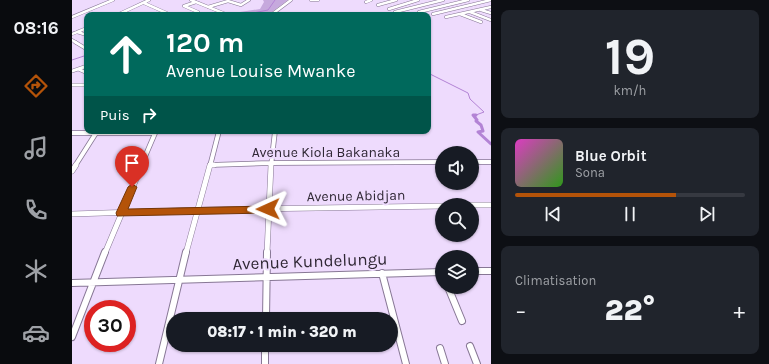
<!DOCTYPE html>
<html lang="fr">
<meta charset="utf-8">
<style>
body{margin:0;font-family:Karla,sans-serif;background:#20242c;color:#f1f3f6;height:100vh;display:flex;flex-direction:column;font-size:15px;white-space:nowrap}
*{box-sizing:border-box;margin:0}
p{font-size:13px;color:#9ea1a6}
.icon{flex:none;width:22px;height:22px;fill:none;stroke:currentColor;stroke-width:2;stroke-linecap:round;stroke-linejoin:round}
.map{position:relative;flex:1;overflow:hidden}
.sheet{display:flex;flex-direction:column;gap:10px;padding:10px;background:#0d0f14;width:278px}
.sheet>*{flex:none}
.top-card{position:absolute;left:12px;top:12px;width:347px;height:122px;border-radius:8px;box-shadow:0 1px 3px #0004;background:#00695c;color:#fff;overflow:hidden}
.buttons{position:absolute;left:363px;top:146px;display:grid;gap:8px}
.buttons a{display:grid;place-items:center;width:44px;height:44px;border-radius:50%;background:#171b24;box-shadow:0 1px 3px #0004;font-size:20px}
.speed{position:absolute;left:12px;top:300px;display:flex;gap:8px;font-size:20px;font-weight:700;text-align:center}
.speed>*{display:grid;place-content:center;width:52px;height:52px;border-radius:50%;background:#171b24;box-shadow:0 1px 3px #0004;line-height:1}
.speed .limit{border:6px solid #d22;background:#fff;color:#111}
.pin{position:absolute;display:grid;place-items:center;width:34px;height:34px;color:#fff;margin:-41px -17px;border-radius:50% 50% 50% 0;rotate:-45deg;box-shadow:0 0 4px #0007}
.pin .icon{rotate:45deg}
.me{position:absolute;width:44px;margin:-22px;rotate:269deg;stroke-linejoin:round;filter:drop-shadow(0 0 3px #0008)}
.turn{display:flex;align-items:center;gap:14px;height:84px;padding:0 16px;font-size:18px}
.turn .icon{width:52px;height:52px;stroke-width:2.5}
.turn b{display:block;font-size:28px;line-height:34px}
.then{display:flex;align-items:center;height:38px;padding:0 16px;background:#0003;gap:8px;font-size:15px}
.big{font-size:30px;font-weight:800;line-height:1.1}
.sheet .tile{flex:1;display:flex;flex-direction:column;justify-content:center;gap:6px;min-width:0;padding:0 14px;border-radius:8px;background:#20242c}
.sheet .dial{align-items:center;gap:0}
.dial b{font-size:52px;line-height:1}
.song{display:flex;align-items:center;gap:12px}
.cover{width:48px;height:48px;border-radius:6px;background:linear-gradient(135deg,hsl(310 70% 55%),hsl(110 70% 35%))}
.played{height:4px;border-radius:2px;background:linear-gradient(90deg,#b45309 70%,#363941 70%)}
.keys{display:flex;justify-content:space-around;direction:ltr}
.heat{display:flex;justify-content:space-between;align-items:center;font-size:22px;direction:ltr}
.trip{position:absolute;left:94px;top:312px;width:232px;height:40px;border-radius:20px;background:#171b24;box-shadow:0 1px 3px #0004;font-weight:800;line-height:40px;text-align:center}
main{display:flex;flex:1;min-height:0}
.tab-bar{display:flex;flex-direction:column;width:72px;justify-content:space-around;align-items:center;background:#090b0e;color:#9ea1a6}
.tab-bar .icon{width:28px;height:28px}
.tab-bar .current{color:#b45309}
.tab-bar b{font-size:18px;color:#f1f3f6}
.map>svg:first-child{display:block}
.green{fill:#c6a9dd}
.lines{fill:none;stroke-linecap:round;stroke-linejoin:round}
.stream{stroke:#b383d5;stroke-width:1}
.canal{stroke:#b383d5;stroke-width:3}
.minor-far4-casing{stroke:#877795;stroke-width:3.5}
.minor-far3-casing{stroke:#877795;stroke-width:4}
.minor-far2-casing{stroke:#877795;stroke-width:5.5}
.minor-far1-casing{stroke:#877795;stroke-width:6}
.minor-casing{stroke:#877795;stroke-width:8}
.minor-far4{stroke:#fff;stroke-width:2.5}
.minor-far3{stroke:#fff;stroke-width:3}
.minor-far2{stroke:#fff;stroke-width:4}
.minor-far1{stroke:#fff;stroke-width:5}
.minor{stroke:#fff;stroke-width:6}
.route{fill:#b45309;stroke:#753606}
.labels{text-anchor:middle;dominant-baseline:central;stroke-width:4;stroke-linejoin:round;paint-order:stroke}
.street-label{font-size:14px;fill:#302835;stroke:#eedbfd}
.near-street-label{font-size:17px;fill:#302835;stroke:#eedbfd}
</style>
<main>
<nav class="tab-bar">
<b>08:16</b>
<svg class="icon current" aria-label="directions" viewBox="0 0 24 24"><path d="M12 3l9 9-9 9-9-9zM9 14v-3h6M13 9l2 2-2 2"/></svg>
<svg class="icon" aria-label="music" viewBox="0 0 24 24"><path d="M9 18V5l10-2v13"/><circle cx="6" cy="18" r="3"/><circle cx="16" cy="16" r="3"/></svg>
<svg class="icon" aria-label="phone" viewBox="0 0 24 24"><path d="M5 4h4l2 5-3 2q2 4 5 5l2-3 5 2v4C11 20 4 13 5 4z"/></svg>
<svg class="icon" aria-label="climate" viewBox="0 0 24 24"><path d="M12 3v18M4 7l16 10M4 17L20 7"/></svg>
<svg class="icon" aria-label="car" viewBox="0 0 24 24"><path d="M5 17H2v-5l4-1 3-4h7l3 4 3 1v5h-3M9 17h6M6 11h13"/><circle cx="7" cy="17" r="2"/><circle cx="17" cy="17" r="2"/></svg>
</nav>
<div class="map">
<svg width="419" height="364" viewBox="0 0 419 364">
<rect width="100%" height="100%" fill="#eedbfd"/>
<!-- green -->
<path class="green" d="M191,0H216L197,14L160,15L151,12H168L188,9L192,2Z"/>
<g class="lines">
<!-- stream -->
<path class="stream" d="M153,13L176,14L196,10L203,0
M140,15L150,13
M0,60L15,55
M356,73L396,93L398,99L412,112L404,115"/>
<!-- canal -->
<path class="canal" d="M404,115H401L405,120L404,121L409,125L411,131L406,132L419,144"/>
<!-- minor-far4 casing -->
<g class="minor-far4-casing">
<path id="minor-far4" d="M119,0L156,15
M239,0H246
M124,2L112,6L126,12
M294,2L299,0
M72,3L99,15
M306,5L324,0
M136,7L156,1L169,5L177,0
M317,9L346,0
M409,10L419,13
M323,12L371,0
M347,12L396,0
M398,12L419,20
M361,14L419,0
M388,14L409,22
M45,15L77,0
M199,15L219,0
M0,17L41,0
M374,17L419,7
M5,32L15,35
M0,34L15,28
M0,40L5,43"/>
</g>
<!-- minor-far3 casing -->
<g class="minor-far3-casing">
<path id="minor-far3" d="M3,42L13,48
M6,69L15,73
M0,71L15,66
M0,85H15"/>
</g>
<!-- minor-far2 casing -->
<g class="minor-far2-casing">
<path id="minor-far2" d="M0,133H83
M400,162H419
M138,165L198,163L370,162
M3,166L24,133
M69,166L84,131
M138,166L147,131
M199,166L203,131"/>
</g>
<!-- minor-far1 casing -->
<g class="minor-far1-casing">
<path id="minor-far1" d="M138,165H142
M0,171L4,165
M399,205H419
M0,214L126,210L370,206
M33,253L70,165
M114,253L138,165
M195,253L199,165"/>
</g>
<!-- minor casing -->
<g class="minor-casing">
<path id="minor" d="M400,271H419
M310,273L334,364
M0,283L370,272
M376,287L390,321
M194,319L195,252
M0,337L33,252
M193,345V364
M398,346L405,364
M368,348L373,364
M87,364L114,252"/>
</g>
<!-- minor-far4 -->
<use href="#minor-far4" class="minor-far4"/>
<!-- minor-far3 -->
<use href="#minor-far3" class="minor-far3"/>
<!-- minor-far2 -->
<use href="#minor-far2" class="minor-far2"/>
<!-- minor-far1 -->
<use href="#minor-far1" class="minor-far1"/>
<!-- minor -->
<use href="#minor" class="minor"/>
</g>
<!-- route -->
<path class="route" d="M60,184L65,187L56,209L196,206L199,207L201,209L199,212L196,213L45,216L44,213L56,187Z"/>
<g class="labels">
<!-- street labels -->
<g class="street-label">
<text x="254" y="152">Avenue Kiola Bakanaka</text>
<text transform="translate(284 196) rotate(-1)">Avenue Abidjan</text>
</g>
<!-- near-street labels -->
<g class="near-street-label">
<text transform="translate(238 261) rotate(-2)">Avenue Kundelungu</text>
</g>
</g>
</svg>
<div class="buttons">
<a><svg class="icon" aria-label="sound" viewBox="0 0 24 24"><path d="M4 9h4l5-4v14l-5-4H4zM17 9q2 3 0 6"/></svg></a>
<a><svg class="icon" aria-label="search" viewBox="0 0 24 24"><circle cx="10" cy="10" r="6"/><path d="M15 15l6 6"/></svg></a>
<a><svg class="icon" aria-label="layers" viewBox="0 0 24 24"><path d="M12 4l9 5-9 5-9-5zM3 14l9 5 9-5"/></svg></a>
</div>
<div class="speed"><div class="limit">30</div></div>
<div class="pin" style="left:60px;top:187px;background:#d93025"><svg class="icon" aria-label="arrive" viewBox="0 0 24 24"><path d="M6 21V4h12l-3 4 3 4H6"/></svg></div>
<svg class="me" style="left:196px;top:209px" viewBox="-20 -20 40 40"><path d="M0-17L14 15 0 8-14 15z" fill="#b45309" stroke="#fff" stroke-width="4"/></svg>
<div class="trip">08:17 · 1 min · 320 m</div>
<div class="top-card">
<div class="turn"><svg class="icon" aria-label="ahead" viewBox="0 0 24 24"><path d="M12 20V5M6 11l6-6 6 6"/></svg><div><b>120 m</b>Avenue Louise Mwanke</div></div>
<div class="then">Puis<svg class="icon" aria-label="right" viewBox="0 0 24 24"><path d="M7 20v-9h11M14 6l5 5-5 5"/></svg></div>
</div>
</div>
<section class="sheet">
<div class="tile dial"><b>19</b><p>km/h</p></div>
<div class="tile">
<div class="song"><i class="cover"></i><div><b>Blue Orbit</b><p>Sona</p></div></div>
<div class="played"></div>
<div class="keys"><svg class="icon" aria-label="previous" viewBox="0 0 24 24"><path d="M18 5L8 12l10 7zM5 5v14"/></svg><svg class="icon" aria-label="pause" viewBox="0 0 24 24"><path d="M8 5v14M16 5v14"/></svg><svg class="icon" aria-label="next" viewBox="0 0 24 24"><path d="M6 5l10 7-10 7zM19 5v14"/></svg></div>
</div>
<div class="tile"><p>Climatisation</p>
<div class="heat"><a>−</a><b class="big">22°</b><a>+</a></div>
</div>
</section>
</main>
